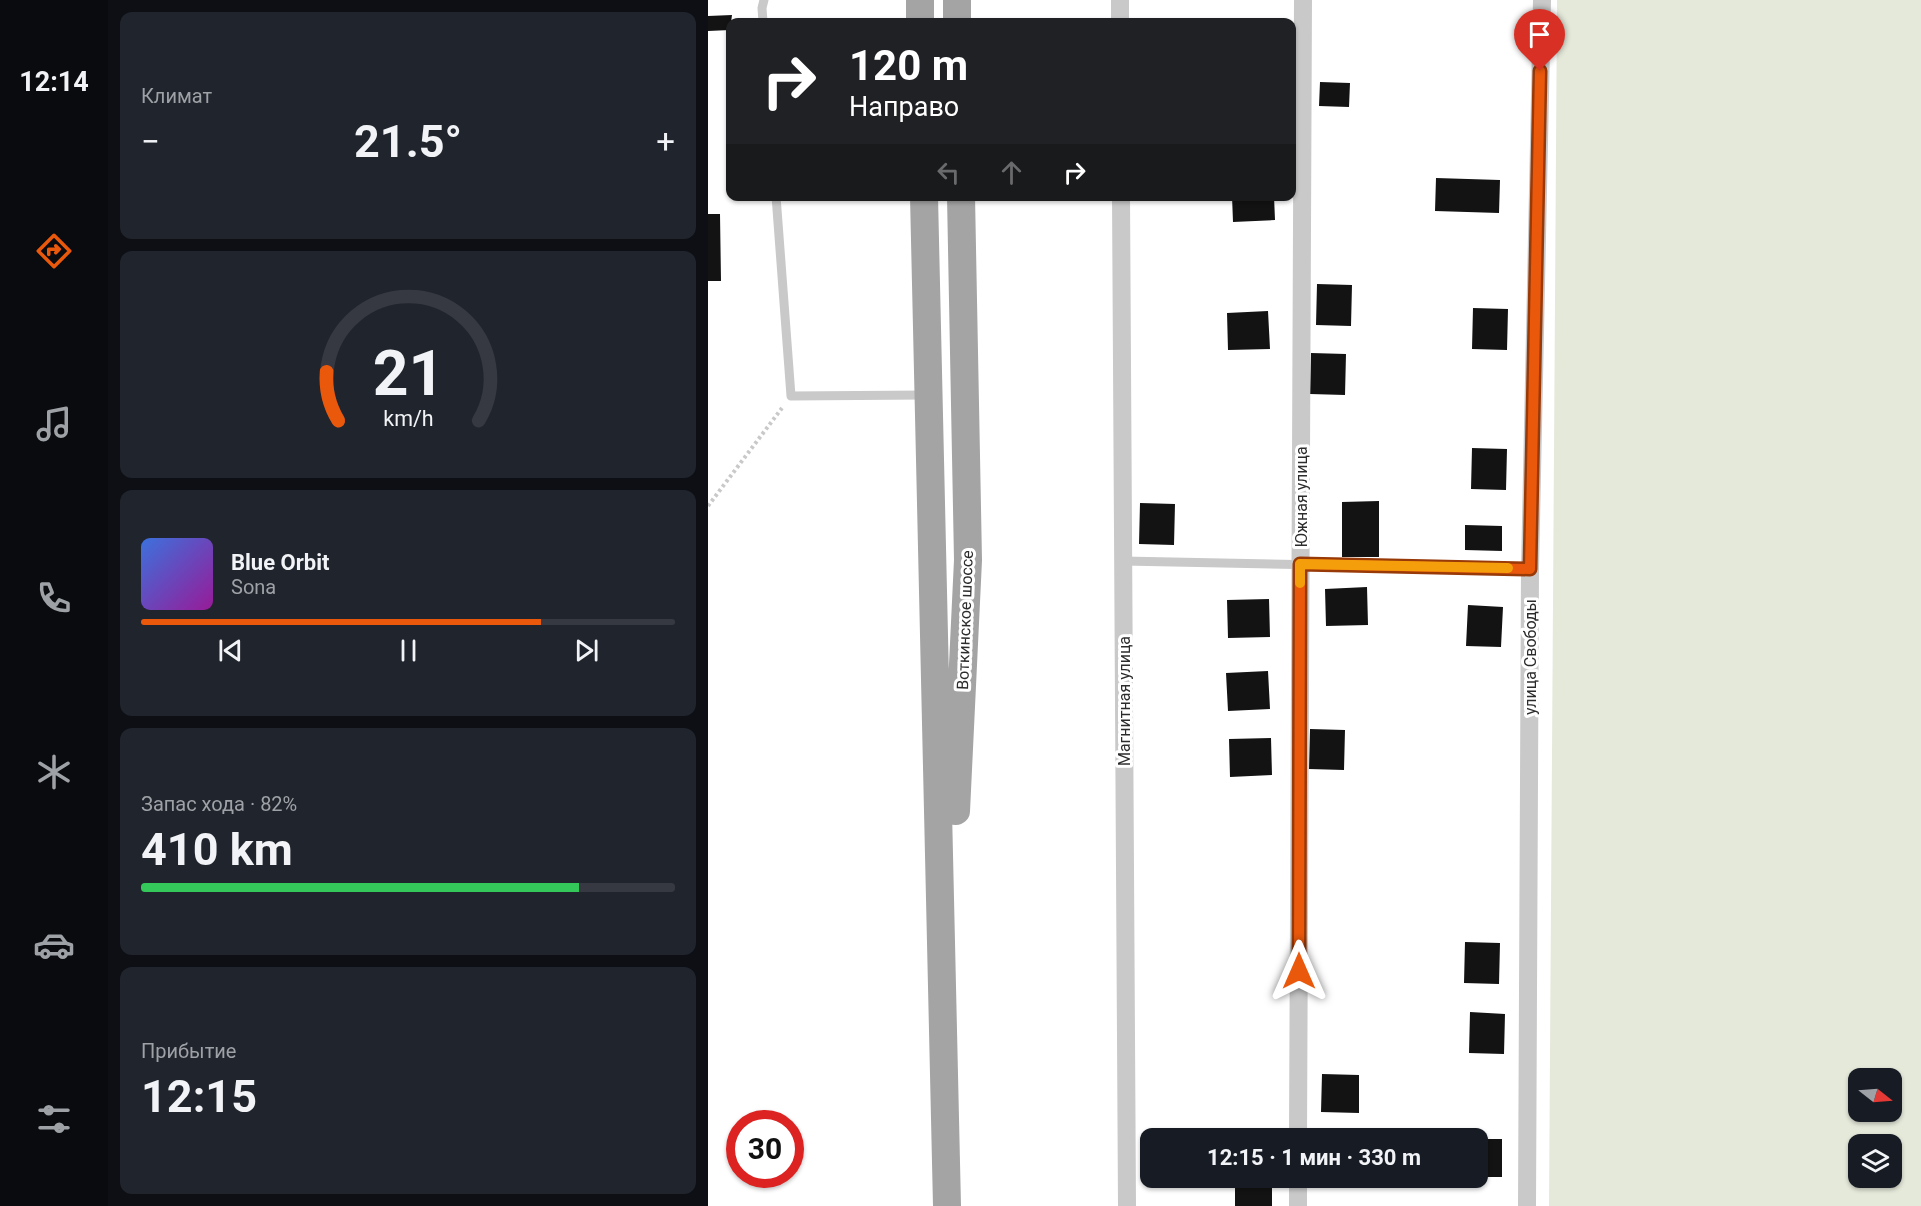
<!DOCTYPE html>
<html lang="ru">
<meta charset="utf-8">
<style>
body{margin:0;font-family:Roboto,sans-serif;background:#20242c;color:#f1f3f6;height:100vh;display:flex;flex-direction:column;font-size:22px;white-space:nowrap}
*{box-sizing:border-box;margin:0}
p{font-size:20px;color:#9ea1a6}
.icon{flex:none;width:33px;height:33px;fill:none;stroke:currentColor;stroke-width:2;stroke-linecap:round;stroke-linejoin:round}
.map{position:relative;flex:1;overflow:hidden}
.panel{display:flex;flex-direction:column;gap:12px;padding:12px;background:#0d0f14;width:600px}
.panel>*{flex:none}
.top-card{position:absolute;left:18px;top:18px;width:570px;height:183px;border-radius:12px;box-shadow:0 2px 4px #0004;background:#202124;color:#fff;overflow:hidden}
.needle{width:39px;rotate:107deg}
.controls{position:absolute;left:1140px;top:1068px;display:grid;gap:12px}
.controls a{display:grid;place-items:center;width:54px;height:54px;border-radius:12px;background:#171b24;box-shadow:0 2px 4px #0004;font-size:30px}
.speed{position:absolute;left:18px;top:1110px;display:flex;gap:12px;font-size:30px;font-weight:700;text-align:center}
.speed>*{display:grid;place-content:center;width:78px;height:78px;border-radius:50%;background:#171b24;box-shadow:0 2px 4px #0004;line-height:1}
.speed .limit{border:9px solid #d22;background:#fff;color:#111}
.pin{position:absolute;display:grid;place-items:center;width:51px;height:51px;color:#fff;margin:-62px -26px;border-radius:50% 50% 50% 0;rotate:-45deg;box-shadow:0 0 6px #0007}
.pin .icon{rotate:45deg}
.me{position:absolute;width:66px;margin:-33px;rotate:0deg;stroke-linejoin:round;filter:drop-shadow(0 0 4px #0008)}
.turn{display:flex;align-items:center;gap:21px;height:126px;padding:0 24px;font-size:27px}
.turn .icon{width:78px;height:78px;stroke-width:2.5}
.turn b{display:block;font-size:42px;line-height:51px}
.lanes{display:flex;align-items:center;height:57px;padding:0 24px;background:#0003;justify-content:center;gap:30px;direction:ltr}
.lanes .off{opacity:.35}
.big{font-size:45px;font-weight:700;line-height:1.1}
.panel .tile{flex:1;display:flex;flex-direction:column;justify-content:center;gap:9px;min-width:0;padding:0 21px;border-radius:12px;background:#20242c}
.panel .dial{align-items:center;gap:0}
.dial svg{height:156px;overflow:visible;fill:none;stroke:#363941;stroke-width:7;stroke-linecap:round;text-anchor:middle}
.dial text{fill:#f1f3f6;stroke:none}
.song{display:flex;align-items:center;gap:18px}
.cover{width:72px;height:72px;border-radius:9px;background:linear-gradient(135deg,hsl(220 70% 55%),hsl(300 70% 35%))}
.played{height:6px;border-radius:3px;background:linear-gradient(90deg,#ea580c 75%,#363941 75%)}
.keys{display:flex;justify-content:space-around;direction:ltr}
.heat{display:flex;justify-content:space-between;align-items:center;font-size:33px;direction:ltr}
.charge{height:9px;border-radius:4px;background:linear-gradient(90deg,#34c759 82%,#363941 0)}
.trip{position:absolute;left:432px;top:1128px;width:348px;height:60px;border-radius:12px;background:#171b24;box-shadow:0 2px 4px #0004;font-weight:700;line-height:60px;text-align:center}
main{display:flex;flex:1;min-height:0}
.dock{display:flex;flex-direction:column;width:108px;justify-content:space-around;align-items:center;background:#090b0e;color:#9ea1a6}
.dock .icon{width:42px;height:42px}
.dock .selected{color:#ea580c}
.dock b{font-size:27px;color:#f1f3f6}
.map>svg:first-child{display:block}
.green{fill:#e5e9da;fill-rule:evenodd}
.building{fill:#131313}
.lines{fill:none;stroke-linecap:round;stroke-linejoin:round}
.path{stroke:#c9c9c9;stroke-width:4;stroke-dasharray:3 3;stroke-linecap:butt}
.lane{stroke:#c9c9c9;stroke-width:9}
.street{stroke:#c9c9c9;stroke-width:18}
.primary{stroke:#a4a4a4;stroke-width:28}
.route-casing{stroke:#983908;stroke-width:15}
.route{stroke:#ea580c;stroke-width:10}
.slow{stroke:#f59e0b;stroke-width:10}
.labels{text-anchor:middle;dominant-baseline:central;stroke-width:6;stroke-linejoin:round;paint-order:stroke}
.street-label{font-size:16px;fill:#2c2c2c;stroke:#fff}
</style>
<main>
<nav class="dock">
<b>12:14</b>
<svg class="icon selected" aria-label="directions" viewBox="0 0 24 24"><path d="M12 3l9 9-9 9-9-9zM9 14v-3h6M13 9l2 2-2 2"/></svg>
<svg class="icon" aria-label="music" viewBox="0 0 24 24"><path d="M9 18V5l10-2v13"/><circle cx="6" cy="18" r="3"/><circle cx="16" cy="16" r="3"/></svg>
<svg class="icon" aria-label="phone" viewBox="0 0 24 24"><path d="M5 4h4l2 5-3 2q2 4 5 5l2-3 5 2v4C11 20 4 13 5 4z"/></svg>
<svg class="icon" aria-label="climate" viewBox="0 0 24 24"><path d="M12 3v18M4 7l16 10M4 17L20 7"/></svg>
<svg class="icon" aria-label="car" viewBox="0 0 24 24"><path d="M5 17H2v-5l4-1 3-4h7l3 4 3 1v5h-3M9 17h6M6 11h13"/><circle cx="7" cy="17" r="2"/><circle cx="17" cy="17" r="2"/></svg>
<svg class="icon" aria-label="filters" viewBox="0 0 24 24"><path d="M4 7h16M4 17h16"/><circle cx="9" cy="7" r="2"/><circle cx="15" cy="17" r="2"/></svg>
</nav>
<section class="panel">
<div class="tile"><p>Климат</p>
<div class="heat"><a>−</a><b class="big">21.5°</b><a>+</a></div>
</div>
<div class="tile dial"><svg viewBox="0 0 100 80">
<path d="M14 69A42 42 0 1 1 86 69"/>
<path d="M14 69A42 42 0 0 1 8 44" stroke="#ea580c"/>
<text x="50" y="56" font-size="32" font-weight="700">21</text>
<text x="50" y="72" font-size="11">km/h</text>
</svg></div>
<div class="tile">
<div class="song"><i class="cover"></i><div><b>Blue Orbit</b><p>Sona</p></div></div>
<div class="played"></div>
<div class="keys"><svg class="icon" aria-label="previous" viewBox="0 0 24 24"><path d="M18 5L8 12l10 7zM5 5v14"/></svg><svg class="icon" aria-label="pause" viewBox="0 0 24 24"><path d="M8 5v14M16 5v14"/></svg><svg class="icon" aria-label="next" viewBox="0 0 24 24"><path d="M6 5l10 7-10 7zM19 5v14"/></svg></div>
</div>
<div class="tile"><p>Запас хода · 82%</p><b class="big">410 km</b><div class="charge"></div></div>
<div class="tile"><p>Прибытие</p><b class="big">12:15</b></div>
</section>
<div class="map">
<svg width="1213" height="1206" viewBox="0 0 1213 1206">
<rect width="100%" height="100%" fill="#fff"/>
<!-- green -->
<path class="green" d="M849,0H1213V1206H841ZM1150,1078H1184V1112H1150ZM1150,1144H1184V1178H1150Z"/>
<!-- building -->
<path class="building" d="M24,15L22,30L0,31V16Z
M612,82L642,83L641,107L611,106Z
M728,178L792,180L791,213L727,211Z
M524,196H566L567,220L525,222Z
M0,214H12L13,281H0Z
M609,284L644,285L643,326L608,325Z
M765,308L800,309L799,350L764,349Z
M560,311L562,349L520,350L519,313Z
M603,353L638,354L637,395L602,394Z
M764,448L799,449L798,490L763,489Z
M671,501V557H634V502Z
M432,503L467,504L466,545L431,544Z
M757,525L794,526V551L757,550Z
M659,587L660,625L618,626L617,589Z
M561,599L562,637L520,638L519,600Z
M760,605L795,607L793,647L758,646Z
M560,671L562,709L520,711L518,673Z
M602,729L637,730L636,770L601,769Z
M563,738L564,775L522,777L521,739Z
M757,942L792,943L791,984L756,983Z
M762,1012L797,1014L796,1054L761,1053Z
M614,1074L651,1075V1113L613,1112Z
M770,1139H794V1177H770Z
M527,1178H564V1206H527Z"/>
<g class="lines">
<!-- path -->
<path class="path" d="M0,506L74,408"/>
<!-- lane -->
<path class="lane" d="M55,22L54,8L56,0
M68,196L83,396L217,395
M415,561L822,569"/>
<!-- street -->
<path class="street" d="M412,0V22
M413,196L419,1206
M590,1138L595,0
M590,1206V1178
M819,1206L822,569L834,0"/>
<!-- primary -->
<path class="primary" d="M212,0V22
M249,0V22
M216,196L239,1206
M248,811L260,560L253,196"/>
</g>
<g class="lines">
<!-- route casing -->
<g class="route-casing">
<path id="route" d="M591,971L592,564L822,569L832,71"/>
</g>
<!-- route -->
<use href="#route" class="route"/>
<!-- slow -->
<path class="slow" d="M592,583V564L800,568"/>
</g>
<g class="labels">
<!-- street labels -->
<g class="street-label">
<text transform="translate(593 497) rotate(-90)">Южная улица</text>
<text transform="translate(257 620) rotate(-88)">Воткинское шоссе</text>
<text transform="translate(822 657) rotate(-90)">улица Свободы</text>
<text transform="translate(416 701) rotate(-90)">Магнитная улица</text>
</g>
</g>
</svg>
<div class="controls">
<a><svg class="needle" viewBox="-14 -14 28 28"><path d="M0-13l5 13h-10z" fill="#e53935"/><path d="M0 13l5-13h-10z" fill="#9ea1a6"/></svg></a>
<a><svg class="icon" aria-label="layers" viewBox="0 0 24 24"><path d="M12 4l9 5-9 5-9-5zM3 14l9 5 9-5"/></svg></a>
</div>
<div class="speed"><div class="limit">30</div></div>
<div class="pin" style="left:832px;top:71px;background:#d93025"><svg class="icon" aria-label="arrive" viewBox="0 0 24 24"><path d="M6 21V4h12l-3 4 3 4H6"/></svg></div>
<svg class="me" style="left:591px;top:971px" viewBox="-20 -20 40 40"><path d="M0-17L14 15 0 8-14 15z" fill="#ea580c" stroke="#fff" stroke-width="4"/></svg>
<div class="trip">12:15 · 1 мин · 330 m</div>
<div class="top-card">
<div class="turn"><svg class="icon" aria-label="right" viewBox="0 0 24 24"><path d="M7 20v-9h11M14 6l5 5-5 5"/></svg><div><b>120 m</b>Направо</div></div>
<div class="lanes"><svg class="icon off" aria-label="left" viewBox="0 0 24 24"><path d="M17 20v-9H6M10 6l-5 5 5 5"/></svg><svg class="icon off" aria-label="ahead" viewBox="0 0 24 24"><path d="M12 20V5M6 11l6-6 6 6"/></svg><svg class="icon" aria-label="right" viewBox="0 0 24 24"><path d="M7 20v-9h11M14 6l5 5-5 5"/></svg></div>
</div>
</div>
</main>
